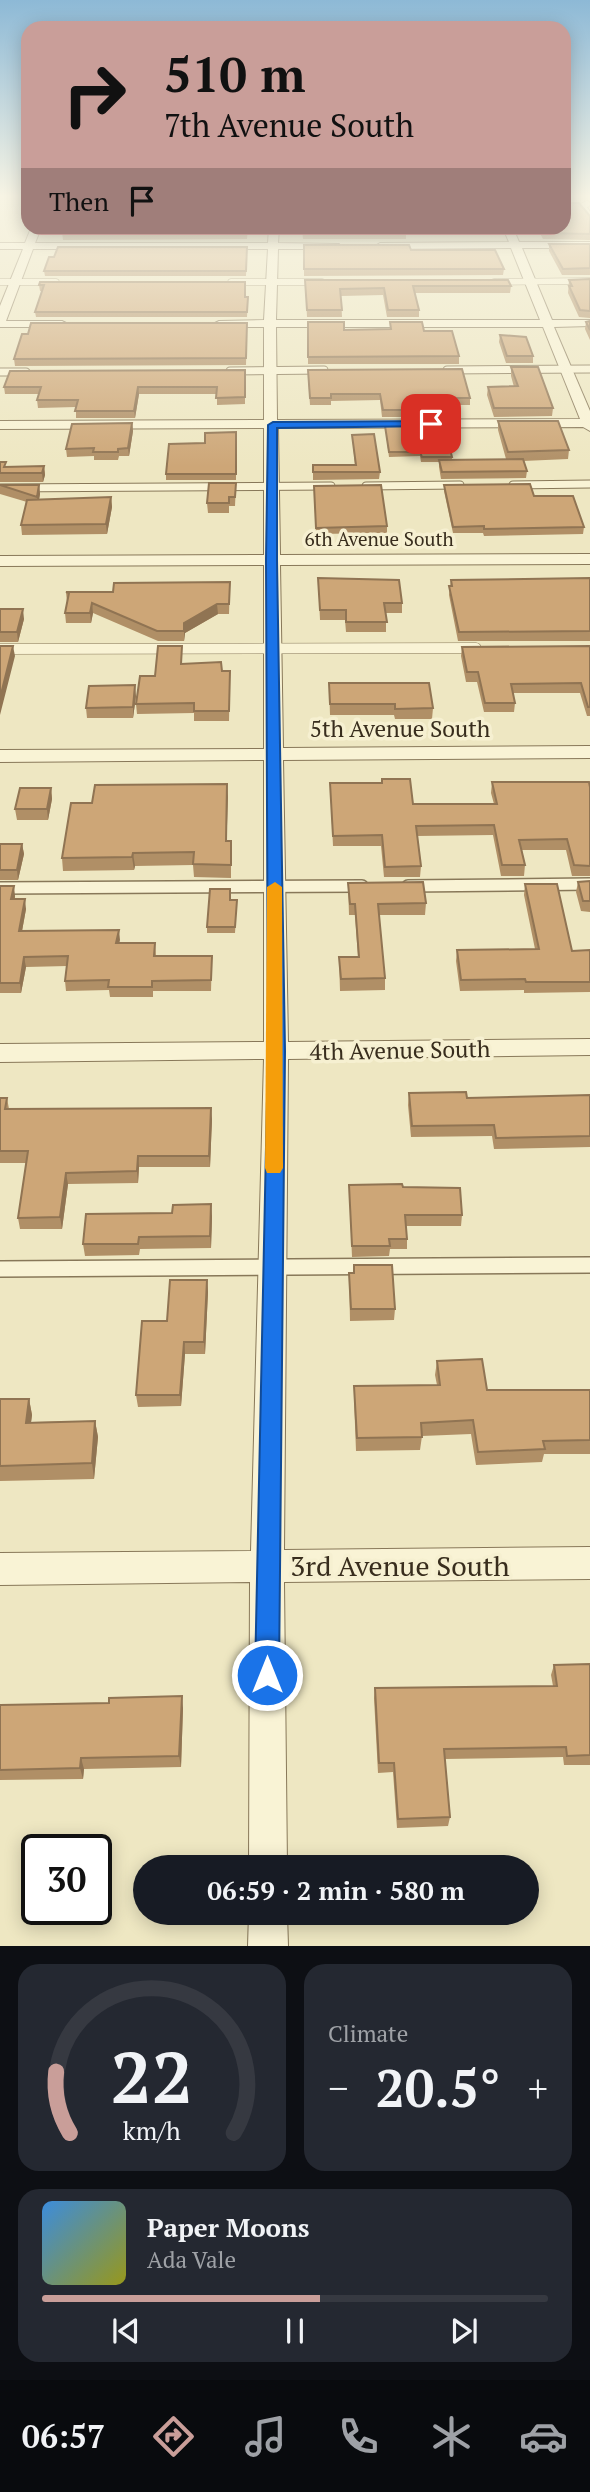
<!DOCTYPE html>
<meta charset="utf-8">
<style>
body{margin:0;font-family:"PT Serif",serif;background:#242831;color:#f1f3f6;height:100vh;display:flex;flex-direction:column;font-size:26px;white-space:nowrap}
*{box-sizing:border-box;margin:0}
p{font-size:23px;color:#9ea1a6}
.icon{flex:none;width:38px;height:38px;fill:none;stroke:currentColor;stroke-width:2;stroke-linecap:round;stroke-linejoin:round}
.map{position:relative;height:1946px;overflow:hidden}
.details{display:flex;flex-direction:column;gap:18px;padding:18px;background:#0d0f14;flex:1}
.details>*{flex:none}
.hud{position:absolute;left:21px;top:21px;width:550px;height:214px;border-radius:21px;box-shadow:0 4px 18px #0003;background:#c99e99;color:#111;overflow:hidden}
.speed{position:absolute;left:21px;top:1834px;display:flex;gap:14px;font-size:35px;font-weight:700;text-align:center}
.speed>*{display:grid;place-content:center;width:91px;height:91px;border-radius:50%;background:#171b24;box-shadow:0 4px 18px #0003;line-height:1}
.speed .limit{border:4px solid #111;border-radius:10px;background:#fff;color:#111}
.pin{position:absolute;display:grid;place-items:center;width:60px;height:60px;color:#fff;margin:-30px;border-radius:14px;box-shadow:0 4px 10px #0006}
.me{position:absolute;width:77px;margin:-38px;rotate:0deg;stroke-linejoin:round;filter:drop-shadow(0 0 5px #0008)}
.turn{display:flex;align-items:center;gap:24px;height:147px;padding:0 28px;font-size:32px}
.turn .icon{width:91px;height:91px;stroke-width:2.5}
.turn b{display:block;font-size:49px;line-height:60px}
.then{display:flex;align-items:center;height:66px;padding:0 28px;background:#0003;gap:14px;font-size:26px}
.big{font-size:52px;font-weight:800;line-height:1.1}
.details .tile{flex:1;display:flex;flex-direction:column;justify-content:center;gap:10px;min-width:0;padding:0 24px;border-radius:21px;background:#242831}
.details .dial{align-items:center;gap:0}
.dial svg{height:182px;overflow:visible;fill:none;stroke:#363941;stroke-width:7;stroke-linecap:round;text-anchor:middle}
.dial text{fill:#f1f3f6;stroke:none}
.song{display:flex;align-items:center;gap:21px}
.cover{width:84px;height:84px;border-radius:10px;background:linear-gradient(135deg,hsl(210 70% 55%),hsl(60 70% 35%))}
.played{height:7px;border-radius:4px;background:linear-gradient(90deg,#c99e99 55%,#363941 55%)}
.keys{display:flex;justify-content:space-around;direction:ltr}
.heat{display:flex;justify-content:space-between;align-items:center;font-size:38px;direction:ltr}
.details .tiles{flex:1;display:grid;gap:18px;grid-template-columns:1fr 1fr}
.tile:last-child{grid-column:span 2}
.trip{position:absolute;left:133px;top:1855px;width:406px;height:70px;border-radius:35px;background:#171b24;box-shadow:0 4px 18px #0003;font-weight:800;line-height:70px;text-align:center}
.tab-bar{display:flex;height:112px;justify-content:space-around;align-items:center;background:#090b0e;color:#9ea1a6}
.tab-bar .icon{width:49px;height:49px}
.tab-bar .on{color:#c99e99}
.tab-bar b{font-size:32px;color:#f1f3f6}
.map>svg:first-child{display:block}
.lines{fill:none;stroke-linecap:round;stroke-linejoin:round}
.service-far4-casing{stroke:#887859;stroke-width:7}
.service-far3-casing{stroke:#887859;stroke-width:9}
.service-far2-casing{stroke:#887859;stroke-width:11}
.service-far1-casing{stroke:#887859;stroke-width:14}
.service-casing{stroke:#887859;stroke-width:18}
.minor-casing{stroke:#887859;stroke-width:2}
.service-far4{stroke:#f9f3d5;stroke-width:6}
.service-far3{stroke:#f9f3d5;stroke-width:7}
.service-far2{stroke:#f9f3d5;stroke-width:10}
.service-far1{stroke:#f9f3d5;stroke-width:11}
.service{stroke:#f9f3d5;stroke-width:15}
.minor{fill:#f9f3d5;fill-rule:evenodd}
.wall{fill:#b08f66}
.shaded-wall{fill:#907453}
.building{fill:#cda677;stroke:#907453;stroke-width:2}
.route{fill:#1a73e8;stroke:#114b97;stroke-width:2}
.slow{fill:#f59e0b}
.labels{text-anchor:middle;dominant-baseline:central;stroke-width:7;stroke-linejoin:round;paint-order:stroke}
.far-street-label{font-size:19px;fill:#382d1d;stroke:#f6f0d1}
.street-label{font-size:23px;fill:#382d1d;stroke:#f6f0d1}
.near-street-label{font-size:28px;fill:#382d1d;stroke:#f6f0d1}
</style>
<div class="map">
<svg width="590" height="1946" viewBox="0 0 590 1946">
<rect width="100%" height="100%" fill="#eee7c2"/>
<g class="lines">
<!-- service-far4 casing -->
<g class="service-far4-casing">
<path id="service-far4" d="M587,204L583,206L590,217
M0,282H56
M231,282H322
M494,282L590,281"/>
</g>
<!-- service-far3 casing -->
<g class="service-far3-casing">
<path id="service-far3" d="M447,370L590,369
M230,371L324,370
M0,372H26
M513,485L590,484
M366,486L460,485
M0,488L331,486"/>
</g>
<!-- service-far2 casing -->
<g class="service-far2-casing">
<path id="service-far2" d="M0,649L476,648"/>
</g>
<!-- service-far1 casing -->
<g class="service-far1-casing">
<path id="service-far1" d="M408,886L590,884
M0,888L362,886"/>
</g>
<!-- service casing -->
<g class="service-casing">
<path id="service" d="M0,1269L590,1265"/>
</g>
<!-- minor casing -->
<g class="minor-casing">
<path id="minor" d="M31,228H41L35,243H268L269,228H279L278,243L339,244V248L335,249H278L276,320H540L511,248L380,249L375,246L380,243L509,242L503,228H513L519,242H590V248H522L552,320H590V326L554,327L590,411V431L583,427L278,428L280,555L590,554V564L280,565L283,748L590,746V758L283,760L288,1042L590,1039V1055L288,1059L284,1550L590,1547V1579L284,1582L287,1867H249L250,1582L0,1585V1553L251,1551L264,1059L0,1062V1044L264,1042V760L0,762V750L264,749V565L0,566V556L264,555V428L0,429V421L264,420V327H219L213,324L219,321L264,320L268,249H33L6,321H62L68,324L62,327H0V306L23,249H0V243H25ZM276,327H543L580,419L277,420Z
M249,1913H287L288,1946H248Z"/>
</g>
<!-- service-far4 -->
<use href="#service-far4" class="service-far4"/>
<!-- service-far3 -->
<use href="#service-far3" class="service-far3"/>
<!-- service-far2 -->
<use href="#service-far2" class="service-far2"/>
<!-- service-far1 -->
<use href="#service-far1" class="service-far1"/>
<!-- service -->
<use href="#service" class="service"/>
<!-- minor -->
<use href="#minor" class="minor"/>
</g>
<!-- wall -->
<path class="wall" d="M590,216V240L543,239L537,228H564Z
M248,228L247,239L63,240L62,232Z
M302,228H406V239H303Z
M549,244H590V275H562L549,251Z
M304,245L411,250L504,269L503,275L304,276Z
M247,247L246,276H45L44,271L54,257Z
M590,279V318L579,317L568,293L569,280Z
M305,280L511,286L510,293H415L419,310V317H387L383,295L341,296L342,317H307Z
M39,285L248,297L247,317H36L35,312L42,291H40Z
M590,321V340L585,329L586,322Z
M308,322L344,330H390V322L424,331L459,356V364H308Z
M247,323L246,365L15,366L14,359Z
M500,335L533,356V363H506L499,342Z
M511,367L553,408L552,416L494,417L487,395L488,387H514L511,376Z
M245,370V404L217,405V394H139L135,418H76V407L38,408L37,400L39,394H5L4,387Z
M308,377L470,398V405H440L441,410V417H382L380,400L331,401V405H310Z
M498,421L569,450L568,459L523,461L527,471L526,478L441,479L439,467V462H421L420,456L389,457L385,426L452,457V460L506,459L498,430Z
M132,423L133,431L129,456H119L118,460H94V456L67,457L66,449Z
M236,432V480H166V474L205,443Z
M352,435L380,472L379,479L313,480V465H355Z
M0,462L6,467L44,466L45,475L43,482H0Z
M236,483L235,506H229V513H208L207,503Z
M0,485H39L40,494L39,500L111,497L112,507L107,534L22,535L21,525L27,502L0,494Z
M444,485L534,496L584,527L583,534L484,536L483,533H453L444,491Z
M314,492L387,526V533L316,534Z
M318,578L402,603V613H386V632H346L345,620H320Z
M590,578V641H458L449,595L451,580Z
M230,582L229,614H218L185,633L184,641H158L93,613L91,623H66L65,613L67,602L66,592H113Z
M0,609L24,619L18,642H0Z
M182,646V664L222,671H230L229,721H194V713L137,714L136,704L155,676Z
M590,646V716H587L580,693H513L515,703L514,712H484L477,682H466L461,656L462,647Z
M329,683L433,708L432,719H395L394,715H330Z
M136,696L133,718H87L86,708Z
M492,782L590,787V876H572L566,850H522L525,865L524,876H501L493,835L417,836L421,866L420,877H384L381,846H333L330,783L413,804H494L491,793Z
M227,784V841H231V878L194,877L193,865L135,866L134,870L63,871L62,858L92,803Z
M51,788L52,799L48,820H17L15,809Z
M0,844H22L24,854L18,880H0Z
M590,881V912L581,911L576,892L578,882Z
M348,883L426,903L425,915H379L385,978V990L340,991L339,957H358L355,915H349Z
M525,884L572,951L590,950V992L524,993V990L460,991L456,961L457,950L535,949L524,895Z
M0,886L15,896V899L26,909L22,931L119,930V943H155L156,956H212L211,991H153V997H110L109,990L66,991L65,981L67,966L26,967L21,993H0Z
M230,900H237L235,933H207V927Z
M409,1093L467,1098L590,1095V1147L494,1149L492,1136L411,1137L408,1105Z
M0,1098H7L9,1109L212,1119L210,1167H139L138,1183L68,1184L62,1229H20L18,1218L26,1163H0Z
M349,1185L403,1187L462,1215L461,1226H406L407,1239V1249H390L389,1256L352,1257Z
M212,1216L211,1248L140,1249L139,1255L85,1256L83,1244Z
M354,1265L395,1309L394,1320L350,1321L349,1273H353Z
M207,1280L208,1292L205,1354H185L181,1406L138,1407L136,1395L167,1321Z
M437,1361L487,1390H590V1454H544L542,1462L476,1465L471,1434L422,1436L420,1450L356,1451L354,1399V1386L437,1385L435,1375Z
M0,1399H29L32,1415L31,1422L95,1421L98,1437L94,1479L0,1481Z
M590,1664V1765H564L563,1757L445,1759L450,1817L448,1826L397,1828L393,1772L378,1773L374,1698L375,1688L553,1686L551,1675L554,1665Z
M0,1705L183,1708L181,1767L84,1769L83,1779L0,1780Z"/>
<!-- shaded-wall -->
<path class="shaded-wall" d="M138,387L139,394L135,418L134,411Z
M132,423L133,431L129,456L128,448Z
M44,466L45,475L43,482L42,473Z
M39,485L40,494L38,505L37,497Z
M111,497L112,507L107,534L106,524Z
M92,603L93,613L91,623L90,613Z
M217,604L218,614L185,633L184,641V623Z
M23,609L24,619L18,642L17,632Z
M13,646L15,656L0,715V698Z
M135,685L136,696L133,718V707Z
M227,784L228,797L226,854V841Z
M51,788L52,799L48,820L47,809Z
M22,844L24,854L18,880L17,870Z
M133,853L135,866L134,870L132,857Z
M14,886L15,896L13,909L11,899Z
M25,899L26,909L20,942L19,931Z
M119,930L120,940L117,954L116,943Z
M24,957L26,967L21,993L20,983Z
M211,1108L212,1119L210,1167L209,1156Z
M138,1156L139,1167L138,1183L137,1171Z
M66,1173L68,1184L62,1229L60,1217Z
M211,1204L212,1216L211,1248L210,1236Z
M207,1280L208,1292L205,1354L204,1342Z
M184,1342L185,1354L181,1406L180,1395Z
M29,1399L32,1415L29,1438L26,1423Z
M95,1421L98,1437L94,1479L92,1463Z
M182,1696L183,1708L181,1767L179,1756Z
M81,1758L84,1769L83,1779L80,1768Z"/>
<!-- building -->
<path class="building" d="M564,203H579L590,216V234L544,233L541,228H564Z
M64,228H247V231L62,232Z
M303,228H406L407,230H303Z
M549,244H590V268L563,269Z
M304,245H409L411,250H495L504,269H304Z
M58,247H247L246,271H44L49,257H54Z
M590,279V311L580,310L569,286H572L569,280Z
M305,280H508L511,286H413L419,310H388L384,288L340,289L342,310H307Z
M40,282H245V297H248L247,312H35L44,285H39Z
M590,321V330L586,322Z
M308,322H344V330L391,329L390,322H422L424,331H452L459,356L308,357Z
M31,323H247L246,358L14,359L22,334H28Z
M500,335L526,337L533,356H507Z
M511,367H538L553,408H494L488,387L518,386Z
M462,369L470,398H439L441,410H383L380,394H331V398H310L308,370Z
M245,370V397L216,398L217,387H138L134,411H75L78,400H37L41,387H4L10,371Z
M498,421H558L569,450L508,452Z
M132,423L128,448L118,449V452H93L94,448L66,449L72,424Z
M444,425L452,457H422L420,452H389L385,426Z
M236,432V474H166L169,444L205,443V433Z
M374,434L380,472H313V465H356L352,435Z
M523,459L527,471L442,472L439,460Z
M0,462H6L4,467L44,466L42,473H0Z
M209,483H236L235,497H229V503H207Z
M530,484L534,496H573L584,527L484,529V526L453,527L444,485Z
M0,485H39L37,497Z
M381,485L387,526L316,528L314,486Z
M111,497L106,524L21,525L27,500Z
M318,578L399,580L402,603H384L387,622H346V610H320Z
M590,578V631L459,632L449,586H452L451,580Z
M230,582L229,604H217L184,623V631H157L92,603L90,613H65L69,593L66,592H113L114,583Z
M0,609H23L17,632H0Z
M0,646H13L0,698Z
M158,646H182L181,664L221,662L222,671H230L229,711H194V703L136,704L140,676H155Z
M590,646V707H588L581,683L511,684L515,703H485L478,672H467L462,647Z
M329,683H429L433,708L395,709V704H330Z
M135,685L133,707L86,708L89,686Z
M382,779H410L413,804H497L492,782H589L590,787V866L574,865L567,839L519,840L525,865H502L494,825L416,826L421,866L385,867L382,835L333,836L330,783H382Z
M227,784L226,841H231V865L193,864L194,852L133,853L132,857L62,858L71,803H92L95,785Z
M20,788H51L47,809H15Z
M0,844H22L17,870H0Z
M590,881V901H583L578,882Z
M423,882L426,903L378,904L385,978L341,979L339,957H359L355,904H350L348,883Z
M525,884H557L572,951L590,950V982H526L525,979L461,980L457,950L539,949Z
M0,886H14L11,899H25L19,931L119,930L116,943H155L154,956H212L211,980L152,981V987H108L109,980L65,981L68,956L24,957L20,983H0Z
M210,889H230V900H237L235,927H207Z
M466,1092L467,1098L590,1095V1136L496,1138L494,1125L412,1126L409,1093Z
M0,1098H7L5,1109L211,1108L209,1156H138L137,1171L66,1173L60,1217L18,1218L28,1151H0Z
M402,1184L403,1187L460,1188L462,1215H405L407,1239H389L390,1246H352L349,1185Z
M211,1204L210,1236L139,1237L138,1244H83L86,1214L172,1213L173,1205Z
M354,1265H392L395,1309H351L349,1273H354Z
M170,1280H207L204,1342H184L180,1395H136L142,1321H167Z
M482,1359L487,1390H590V1440L543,1441L545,1449L478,1452L473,1420L421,1423L422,1437L357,1438L354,1386L440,1385L437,1361Z
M0,1399H29L26,1423L95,1421L92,1463L0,1466Z
M590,1664V1755L567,1756L566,1747L444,1749L450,1817L398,1819L394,1763H379L375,1688L557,1686L554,1665Z
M182,1696L179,1756L81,1758L80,1768L0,1770V1705L109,1703V1698Z"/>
<!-- sky -->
<linearGradient id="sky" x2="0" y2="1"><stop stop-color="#8db9d6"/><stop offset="0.42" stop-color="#f7f4e4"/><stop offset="1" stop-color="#f7f4e4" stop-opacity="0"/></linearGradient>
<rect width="590" height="467" fill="url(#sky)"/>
<!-- route -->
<path class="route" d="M431,421L435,424L434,426L277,428V560L285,1051L279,1675L276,1684L267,1687L258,1684L255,1675L268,1051L266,560L268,425L273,422Z"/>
<!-- slow -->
<path class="slow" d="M275,882L282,887L283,1168L280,1173H267L265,1168L267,887Z"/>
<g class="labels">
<!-- far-street labels -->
<g class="far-street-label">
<text x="379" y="538">6th Avenue South</text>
</g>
<!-- street labels -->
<g class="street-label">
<text x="400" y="728">5th Avenue South</text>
<text transform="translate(400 1050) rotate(-1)">4th Avenue South</text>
</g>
<!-- near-street labels -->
<g class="near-street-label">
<text x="400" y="1565">3rd Avenue South</text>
</g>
</g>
</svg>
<div class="speed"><div class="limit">30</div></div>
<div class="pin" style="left:431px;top:424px;background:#d93025"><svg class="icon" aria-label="arrive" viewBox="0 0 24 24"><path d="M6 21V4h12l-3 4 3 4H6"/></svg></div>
<svg class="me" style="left:267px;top:1675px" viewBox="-20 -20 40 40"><circle r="17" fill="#1a73e8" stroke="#fff" stroke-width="3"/><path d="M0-11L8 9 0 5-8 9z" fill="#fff"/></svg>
<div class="trip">06:59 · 2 min · 580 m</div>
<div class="hud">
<div class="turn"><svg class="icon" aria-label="right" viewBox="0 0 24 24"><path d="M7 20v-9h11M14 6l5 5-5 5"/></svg><div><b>510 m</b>7th Avenue South</div></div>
<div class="then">Then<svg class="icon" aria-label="arrive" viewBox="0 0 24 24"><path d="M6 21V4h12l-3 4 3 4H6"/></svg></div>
</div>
</div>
<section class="details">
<div class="tiles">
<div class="tile dial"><svg viewBox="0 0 100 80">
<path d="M14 69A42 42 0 1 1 86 69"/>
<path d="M14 69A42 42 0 0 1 8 42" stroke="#c99e99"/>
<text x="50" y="56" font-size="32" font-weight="700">22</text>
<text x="50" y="72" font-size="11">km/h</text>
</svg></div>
<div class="tile"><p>Climate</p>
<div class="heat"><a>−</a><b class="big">20.5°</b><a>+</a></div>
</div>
<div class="tile">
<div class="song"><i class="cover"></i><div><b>Paper Moons</b><p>Ada Vale</p></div></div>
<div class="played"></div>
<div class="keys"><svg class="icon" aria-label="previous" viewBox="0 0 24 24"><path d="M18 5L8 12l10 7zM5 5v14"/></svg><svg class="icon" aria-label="pause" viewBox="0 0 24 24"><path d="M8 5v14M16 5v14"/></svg><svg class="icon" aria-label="next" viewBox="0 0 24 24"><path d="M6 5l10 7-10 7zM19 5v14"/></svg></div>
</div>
</div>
</section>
<nav class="tab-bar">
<b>06:57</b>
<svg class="icon on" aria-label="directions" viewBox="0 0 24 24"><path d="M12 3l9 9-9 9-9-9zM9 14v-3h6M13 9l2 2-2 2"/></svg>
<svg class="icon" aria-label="music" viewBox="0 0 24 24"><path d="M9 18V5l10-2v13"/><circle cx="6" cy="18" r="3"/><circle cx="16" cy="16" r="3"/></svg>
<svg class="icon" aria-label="phone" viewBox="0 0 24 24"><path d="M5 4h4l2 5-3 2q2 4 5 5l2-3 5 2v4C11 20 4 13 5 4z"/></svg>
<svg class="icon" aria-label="climate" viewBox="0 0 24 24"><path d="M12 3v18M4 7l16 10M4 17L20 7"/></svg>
<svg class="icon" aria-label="car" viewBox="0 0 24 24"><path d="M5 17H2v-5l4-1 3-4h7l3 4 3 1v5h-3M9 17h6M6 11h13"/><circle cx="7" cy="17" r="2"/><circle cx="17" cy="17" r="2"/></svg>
</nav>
